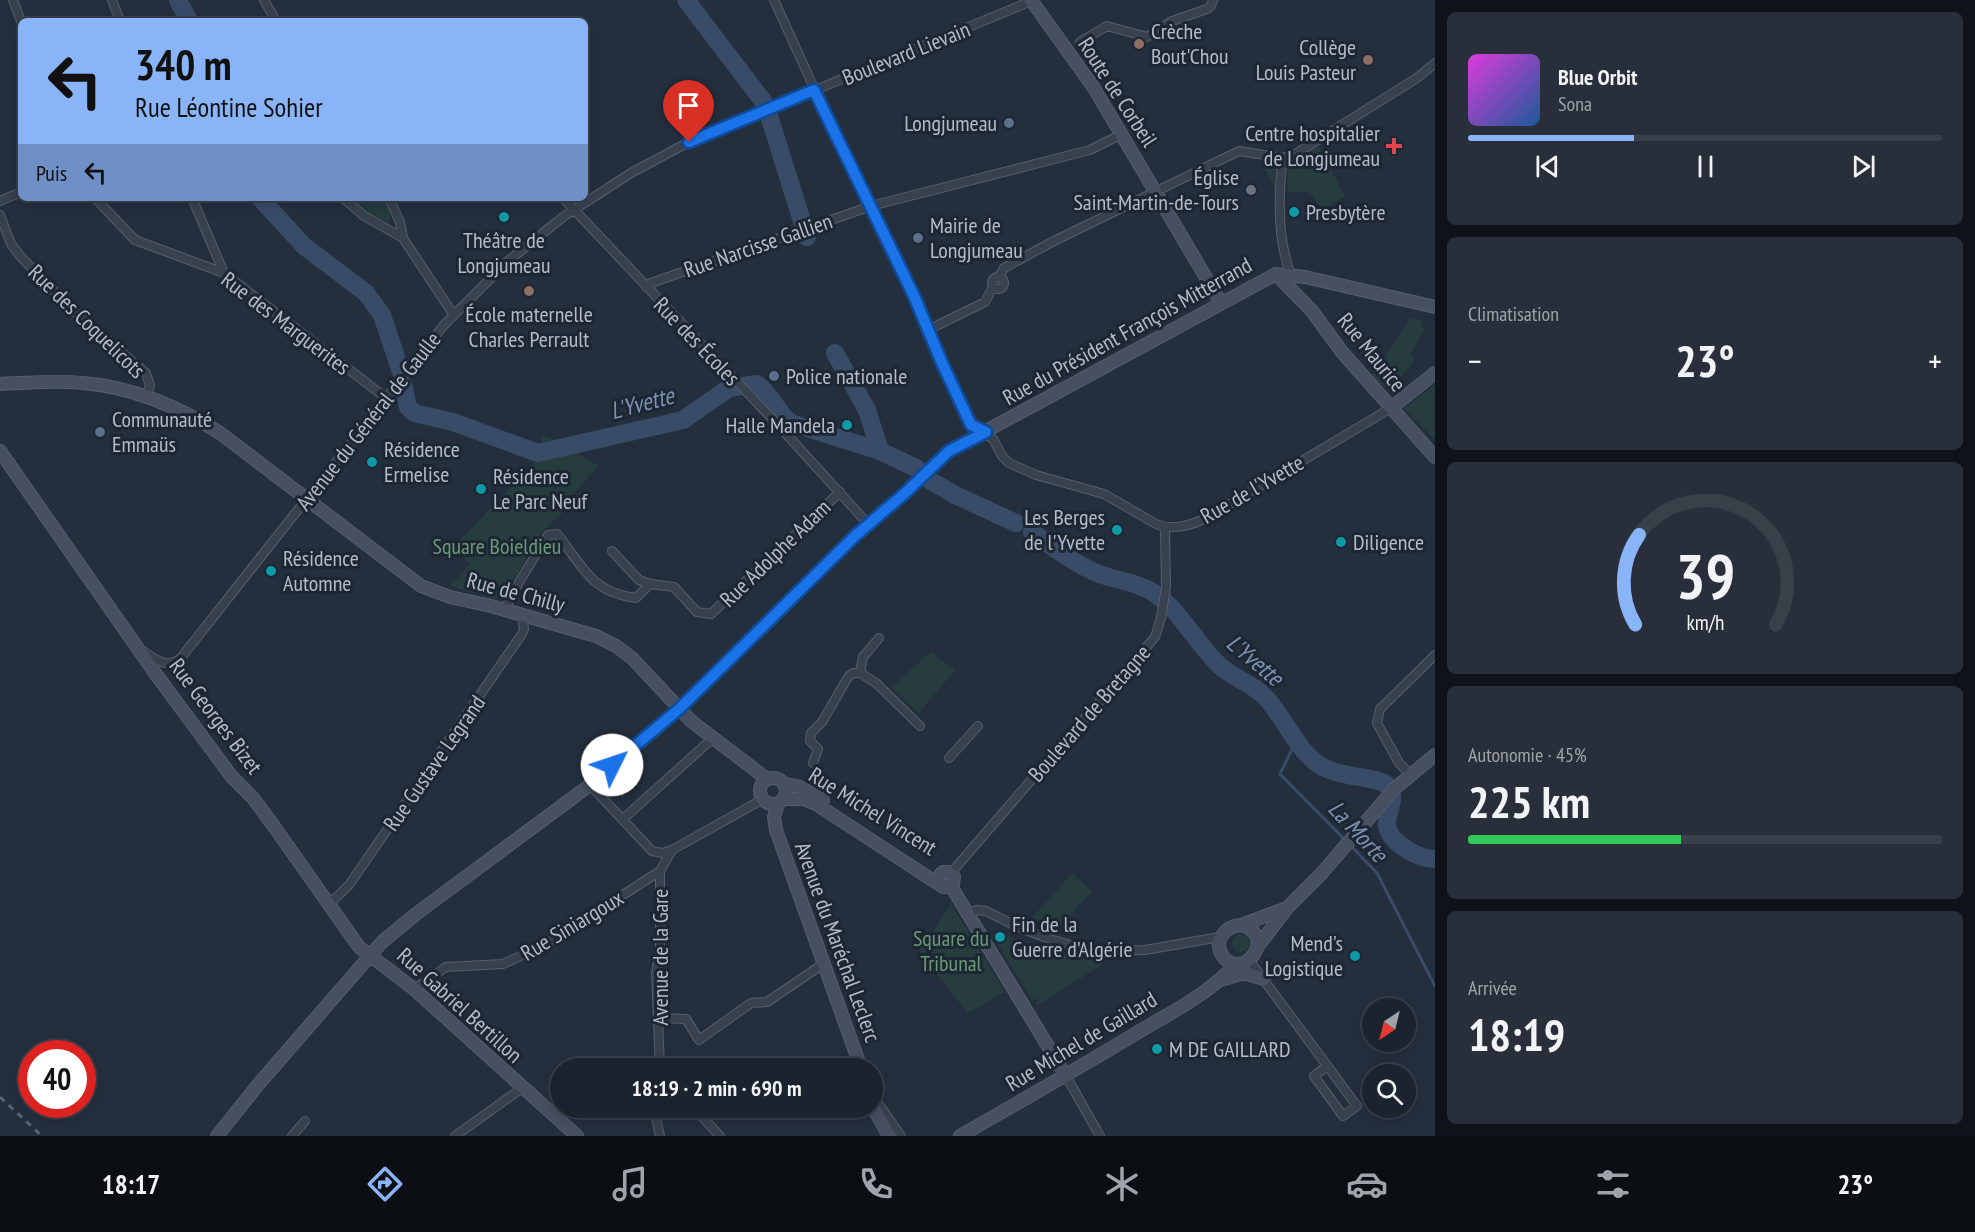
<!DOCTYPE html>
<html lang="fr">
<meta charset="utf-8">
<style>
body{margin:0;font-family:"PT Sans Narrow",sans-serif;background:#282f3a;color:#f1f3f6;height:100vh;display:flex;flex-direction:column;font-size:22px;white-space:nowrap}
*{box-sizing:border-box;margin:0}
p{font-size:20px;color:#a0a4aa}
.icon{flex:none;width:33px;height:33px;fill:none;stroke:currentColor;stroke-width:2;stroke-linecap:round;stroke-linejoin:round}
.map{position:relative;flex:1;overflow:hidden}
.drawer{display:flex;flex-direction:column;gap:12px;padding:12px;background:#0f1319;width:540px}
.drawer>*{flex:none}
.hud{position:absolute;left:18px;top:18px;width:570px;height:183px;border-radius:9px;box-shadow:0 3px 15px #0003,0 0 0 2px #39404a;background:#8ab4f8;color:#111;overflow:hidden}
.needle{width:39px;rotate:215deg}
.buttons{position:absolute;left:1362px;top:998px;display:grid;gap:12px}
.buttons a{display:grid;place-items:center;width:54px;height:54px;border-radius:50%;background:#1b232e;box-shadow:0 3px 15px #0003,0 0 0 2px #39404a;font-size:30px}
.speed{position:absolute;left:18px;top:1040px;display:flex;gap:12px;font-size:30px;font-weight:700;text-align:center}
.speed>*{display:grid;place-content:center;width:78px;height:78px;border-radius:50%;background:#1b232e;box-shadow:0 3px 15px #0003,0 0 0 2px #39404a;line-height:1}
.speed .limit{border:9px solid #d22;background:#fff;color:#111}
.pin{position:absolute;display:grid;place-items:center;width:51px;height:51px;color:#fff;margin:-62px -26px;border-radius:50% 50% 50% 0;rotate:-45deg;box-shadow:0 0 6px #0007}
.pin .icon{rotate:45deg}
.me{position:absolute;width:66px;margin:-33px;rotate:49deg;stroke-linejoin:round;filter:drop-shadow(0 0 4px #0008)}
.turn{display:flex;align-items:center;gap:21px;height:126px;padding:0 18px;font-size:27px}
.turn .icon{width:78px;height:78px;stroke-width:2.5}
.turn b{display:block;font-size:42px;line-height:51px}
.then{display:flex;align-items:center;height:57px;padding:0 18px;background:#0003;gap:12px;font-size:22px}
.big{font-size:45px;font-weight:800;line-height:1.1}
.drawer .card{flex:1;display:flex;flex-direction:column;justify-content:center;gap:9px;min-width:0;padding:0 21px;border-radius:9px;background:#282f3a}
.drawer .dial{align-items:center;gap:0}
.dial svg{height:156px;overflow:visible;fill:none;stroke:#39404a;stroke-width:7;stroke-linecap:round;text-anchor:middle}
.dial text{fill:#f1f3f6;stroke:none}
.song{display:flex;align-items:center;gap:18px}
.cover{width:72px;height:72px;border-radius:9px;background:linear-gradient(135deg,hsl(300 70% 55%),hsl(210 70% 35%))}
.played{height:6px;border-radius:3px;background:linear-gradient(90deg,#8ab4f8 35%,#39404a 35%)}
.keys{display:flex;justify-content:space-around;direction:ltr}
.heat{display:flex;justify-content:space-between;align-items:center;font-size:33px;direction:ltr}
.charge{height:9px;border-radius:4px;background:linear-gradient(90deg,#34c759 45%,#39404a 0)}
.trip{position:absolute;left:550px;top:1058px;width:333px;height:60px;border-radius:30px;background:#1b232e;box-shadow:0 3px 15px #0003,0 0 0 2px #39404a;font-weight:800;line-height:60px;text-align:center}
.menu{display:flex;height:96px;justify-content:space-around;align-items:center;background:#0b0e12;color:#a0a4aa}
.menu .icon{width:42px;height:42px}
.menu .active{color:#8ab4f8}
.menu b{font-size:27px;color:#f1f3f6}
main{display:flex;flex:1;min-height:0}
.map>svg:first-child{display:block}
.green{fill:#263c3f}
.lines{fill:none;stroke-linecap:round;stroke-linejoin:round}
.stream{stroke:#394c67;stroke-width:3}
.river{stroke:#394c67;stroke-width:18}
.street-casing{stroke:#565f6c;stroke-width:10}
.secondary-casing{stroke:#565f6c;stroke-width:14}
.street{stroke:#38414e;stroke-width:8}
.secondary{stroke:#465061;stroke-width:12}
.rail{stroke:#5a6575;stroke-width:3;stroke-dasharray:6 6;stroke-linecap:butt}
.route-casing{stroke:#114b97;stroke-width:15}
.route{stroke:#1a73e8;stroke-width:10}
.education-dot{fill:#8d6e63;stroke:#1d2633;stroke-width:2}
.service-dot{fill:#5c6f8a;stroke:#1d2633;stroke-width:2}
.health-dot{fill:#e0444e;stroke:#1d2633;stroke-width:2}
.worship-dot{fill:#6b7280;stroke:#1d2633;stroke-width:2}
.culture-dot{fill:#0f9aa8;stroke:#1d2633;stroke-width:2}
.labels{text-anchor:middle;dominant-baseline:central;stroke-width:6;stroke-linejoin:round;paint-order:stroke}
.poi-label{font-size:22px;fill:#b4bcc9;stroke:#1d2633;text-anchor:start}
.street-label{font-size:22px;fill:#b4bcc9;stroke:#1d2633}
.park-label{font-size:22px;fill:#6b9a76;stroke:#1d2633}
.water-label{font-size:24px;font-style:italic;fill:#7c92b1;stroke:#1d2633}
</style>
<main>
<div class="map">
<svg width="1435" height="1136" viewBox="0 0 1435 1136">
<rect width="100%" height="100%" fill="#242f3e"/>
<!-- green -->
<path class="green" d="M1318,145L1345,196L1323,210L1309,192H1288V164Z
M1269,158L1277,162L1276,191L1260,159Z
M347,198H386L391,211L390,224L368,214Z
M1411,318L1420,320L1424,323L1421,327L1425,329L1411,354L1414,361L1391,389L1375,382L1372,376Z
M1435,384V440L1404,409Z
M543,435C564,443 580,456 599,466L561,506L564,511C554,520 542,530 535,542C523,561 514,587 494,599L450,586L470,564L453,547L537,460Z
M931,652L955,670L919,713L892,687Z
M1072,873L1092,891L1059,928L1032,918Z
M951,904L1005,992L968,1013L919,952Z
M1232 943a9 9 0 1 1 18 0a9 9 0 1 1-18 0Z
M1003,934L1039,948L1105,963L1036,1006L1038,998L1032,1000L996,941L1001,940Z"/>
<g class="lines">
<!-- stream -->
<path class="stream" d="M1297,739L1280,774L1345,840
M1350,845L1377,873L1435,986"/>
<!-- river -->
<path class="river" d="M178,0L189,21
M686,0L763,101
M770,119L807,237
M260,198L304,246L366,293L382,315L401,372
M835,353L867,410L880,451
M403,385L408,407L414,413L453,422L538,453L683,420L729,388L757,384C772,394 777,413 791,423L880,451L916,468L931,481L955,495L1016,523
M1032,532C1053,547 1073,563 1097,573C1117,581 1139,582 1157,595C1182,614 1197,644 1220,666C1235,679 1254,684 1268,700C1284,719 1298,750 1318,764C1337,778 1377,776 1387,785C1399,797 1386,813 1387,824C1388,843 1419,859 1435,859"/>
<!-- street casing -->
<g class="street-casing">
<path id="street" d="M13,0L21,21
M112,0L120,21
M264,0L276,21
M774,0L815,90L912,292L942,363L971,425L993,439L1002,456L1009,463L1036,475L1104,494L1156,524C1172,531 1193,525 1208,517L1391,408
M1080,42L1107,26L1147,37L1172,21L1207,9L1211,6L1213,0
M1283,158L1297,153L1417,78L1435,63
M1283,158C1278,196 1277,239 1291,275
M95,198L135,240L224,273L386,398
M192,198L224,273
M343,198L364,216L403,238
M389,198L400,222L403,238L453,314
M563,198L779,426L868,524
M0,201L21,192
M0,215L11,244L21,257L71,309L146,373L150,386L146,397
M992 283a6 6 0 1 1 12 0a6 6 0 1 1-12 0Z
M999,277L1004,268L1054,241L1239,151L1283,158
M646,287L651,283L871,206L1090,150L1122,134
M928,330L985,302L993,287
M612,551L639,580L650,584
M505,610L513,592L548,535L557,534C583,566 591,593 636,598L650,584L674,587L697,612L711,614L840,492
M140,649C153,657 165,670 180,659L444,325L507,262L563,217L631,173L689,142L1034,0
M860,673L876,683L920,726
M860,673L863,657L879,638
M949,758L978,726
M813,763L818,749L810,741L811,733L822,722L848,677L853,673H860
M1411,775L1399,763L1377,723L1380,709L1435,655
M590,785L652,851L662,853L672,850L763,799
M623,819L713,738
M951,873L1155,637L1161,618L1166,587L1165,528
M329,904L349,885L360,869L522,634L524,629L522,614
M968,913L977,910L986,911L1020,928L1053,940L1092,951L1145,950L1220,937
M1249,960L1357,1106L1343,1116L1314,1076L1327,1066
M414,989L446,967L503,964L547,944L660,871
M659,1018L686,1019L699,1040L751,1003L767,1002L823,964
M660,1068L656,973L660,950V871L672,850
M1066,1076L1100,1136
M873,1096L901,1136
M656,1107V1118L660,1136
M693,1107L720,1136
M292,1136L305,1121
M455,1136L522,1088"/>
</g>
<!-- secondary casing -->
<g class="secondary-casing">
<path id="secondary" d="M1031,0L1094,88L1221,303
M1276,274L1312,311L1342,352L1435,457
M0,384C27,383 56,380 83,383C132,387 179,407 220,433L421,586L450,597L491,606L596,636L616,646L632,658L691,721L767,779
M1391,408L1435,373
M0,451L155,673L232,777L253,798L273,825L359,947L414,989L577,1136
M760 791a13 13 0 1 1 26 0a13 13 0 1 1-26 0Z
M784,784L800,787L823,800
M783,799H804L816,804L943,887H948L953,884L954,877L948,872H943L939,876V883
M778,803L774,817L776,830L861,1068
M951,886L1066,1076
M1241,925C1280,936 1241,984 1222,955C1213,940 1226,926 1241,925L1287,908
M1258,946L1288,907L1322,873L1394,789L1435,755
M1224,979L1243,973L1264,979
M873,1107L889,1136
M217,1136L257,1086L382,942L416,914L590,785L679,709L856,535L904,494L949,451L1276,274L1305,277L1435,307
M960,1136C1018,1103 1077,1069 1135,1034C1170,1013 1209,994 1236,964"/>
</g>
<!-- street -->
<use href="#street" class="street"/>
<!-- secondary -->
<use href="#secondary" class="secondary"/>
<!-- rail -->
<path class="rail" d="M0,1097L42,1136"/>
</g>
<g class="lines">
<!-- route casing -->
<g class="route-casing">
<path id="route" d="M612,765L679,709L856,535L904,494L949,451L986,432L971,425L942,363L914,296L814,90L689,142"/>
</g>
<!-- route -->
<use href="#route" class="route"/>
</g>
<!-- markers -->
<g class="education-dot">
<circle cx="1139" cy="44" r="6"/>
<circle cx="1368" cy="60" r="6"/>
<circle cx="529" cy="291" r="6"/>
</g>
<g class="service-dot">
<circle cx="1009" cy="123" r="6"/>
<circle cx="918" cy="238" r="6"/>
<circle cx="774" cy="376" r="6"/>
<circle cx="100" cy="432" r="6"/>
</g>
<path class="health-dot" d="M1391 137h6v6h6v6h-6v6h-6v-6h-6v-6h6z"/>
<circle class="worship-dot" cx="1251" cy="190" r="6"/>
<g class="culture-dot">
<circle cx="1294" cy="212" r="6"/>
<circle cx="504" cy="217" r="6"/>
<circle cx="847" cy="425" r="6"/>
<circle cx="372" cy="462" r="6"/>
<circle cx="481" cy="489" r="6"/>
<circle cx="1117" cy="530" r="6"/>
<circle cx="1341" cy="542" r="6"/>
<circle cx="271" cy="571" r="6"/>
<circle cx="1000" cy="937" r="6"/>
<circle cx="1355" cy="956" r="6"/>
<circle cx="1157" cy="1049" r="6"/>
</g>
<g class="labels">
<!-- poi labels -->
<g class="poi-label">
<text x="1151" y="31">Crèche<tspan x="1151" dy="25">Bout'Chou</tspan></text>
<text x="1356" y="47" text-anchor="end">Collège<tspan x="1356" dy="25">Louis Pasteur</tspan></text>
<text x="997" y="123" text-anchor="end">Longjumeau</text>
<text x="1380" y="133" text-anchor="end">Centre hospitalier<tspan x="1380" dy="25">de Longjumeau</tspan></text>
<text x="1239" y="177" text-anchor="end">Église<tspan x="1239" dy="25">Saint-Martin-de-Tours</tspan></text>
<text x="1306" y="212">Presbytère</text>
<text x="930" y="225">Mairie de<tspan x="930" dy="25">Longjumeau</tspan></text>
<text x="504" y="240" text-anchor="middle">Théâtre de<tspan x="504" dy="25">Longjumeau</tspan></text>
<text x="529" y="314" text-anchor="middle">École maternelle<tspan x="529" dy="25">Charles Perrault</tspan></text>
<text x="786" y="376">Police nationale</text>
<text x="112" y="419">Communauté<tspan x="112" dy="25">Emmaüs</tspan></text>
<text x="835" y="425" text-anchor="end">Halle Mandela</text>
<text x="384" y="449">Résidence<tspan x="384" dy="25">Ermelise</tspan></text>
<text x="493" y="476">Résidence<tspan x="493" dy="25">Le Parc Neuf</tspan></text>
<text x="1105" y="517" text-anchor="end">Les Berges<tspan x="1105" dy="25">de l'Yvette</tspan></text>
<text x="1353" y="542">Diligence</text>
<text x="283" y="558">Résidence<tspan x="283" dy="25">Automne</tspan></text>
<text x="1012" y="924">Fin de la<tspan x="1012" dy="25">Guerre d'Algérie</tspan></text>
<text x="1343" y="943" text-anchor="end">Mend's<tspan x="1343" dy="25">Logistique</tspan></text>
<text x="1169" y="1049">M DE GAILLARD</text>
</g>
<!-- street labels -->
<g class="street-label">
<text transform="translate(906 53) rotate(-22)">Boulevard Lievain</text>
<text transform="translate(1118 92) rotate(57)">Route de Corbeil</text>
<text transform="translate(758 245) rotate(-19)">Rue Narcisse Gallien</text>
<text transform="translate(87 321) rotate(44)">Rue des Coquelicots</text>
<text transform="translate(286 323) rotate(37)">Rue des Marguerites</text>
<text transform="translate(1127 331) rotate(-29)">Rue du Président François Mitterrand</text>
<text transform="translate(697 341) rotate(46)">Rue des Écoles</text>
<text transform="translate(1372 352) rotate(51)">Rue Maurice</text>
<text transform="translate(368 421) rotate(-52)">Avenue du Général de Gaulle</text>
<text transform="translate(1252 489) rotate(-30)">Rue de l'Yvette</text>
<text transform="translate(775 553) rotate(-44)">Rue Adolphe Adam</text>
<text transform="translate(516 592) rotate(15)">Rue de Chilly</text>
<text transform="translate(1089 713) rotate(-49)">Boulevard de Bretagne</text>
<text transform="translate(216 716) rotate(53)">Rue Georges Bizet</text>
<text transform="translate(434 763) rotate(-55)">Rue Gustave Legrand</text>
<text transform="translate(873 811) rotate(32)">Rue Michel Vincent</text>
<text transform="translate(572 925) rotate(-31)">Rue Siniargoux</text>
<text transform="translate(838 942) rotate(70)">Avenue du Maréchal Leclerc</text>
<text transform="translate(660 957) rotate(-90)">Avenue de la Gare</text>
<text transform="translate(460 1005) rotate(42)">Rue Gabriel Bertillon</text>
<text transform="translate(1081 1041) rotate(-31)">Rue Michel de Gaillard</text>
</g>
<!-- park labels -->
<g class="park-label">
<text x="497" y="546">Square Boieldieu</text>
<text x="951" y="938">Square du<tspan x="951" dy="25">Tribunal</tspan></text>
</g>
<!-- water labels -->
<g class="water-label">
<text transform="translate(642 403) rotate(-15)">L'Yvette</text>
<text transform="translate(1255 660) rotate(40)">L'Yvette</text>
<text transform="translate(1358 831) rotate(47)">La Morte</text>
</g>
</g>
</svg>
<div class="buttons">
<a><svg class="needle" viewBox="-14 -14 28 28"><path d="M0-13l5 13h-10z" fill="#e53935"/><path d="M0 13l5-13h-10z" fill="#a0a4aa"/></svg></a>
<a><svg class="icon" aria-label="search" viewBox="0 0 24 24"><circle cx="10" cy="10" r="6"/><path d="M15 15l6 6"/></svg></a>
</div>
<div class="speed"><div class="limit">40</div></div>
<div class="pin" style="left:689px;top:142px;background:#d93025"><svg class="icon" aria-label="arrive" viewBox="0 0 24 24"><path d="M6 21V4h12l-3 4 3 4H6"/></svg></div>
<svg class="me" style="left:612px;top:765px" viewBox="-20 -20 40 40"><circle r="19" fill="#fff"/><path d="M0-13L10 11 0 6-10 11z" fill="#1a73e8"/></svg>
<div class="trip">18:19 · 2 min · 690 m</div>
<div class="hud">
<div class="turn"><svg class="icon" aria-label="left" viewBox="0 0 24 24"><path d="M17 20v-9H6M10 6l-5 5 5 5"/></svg><div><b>340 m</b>Rue Léontine Sohier</div></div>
<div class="then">Puis<svg class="icon" aria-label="left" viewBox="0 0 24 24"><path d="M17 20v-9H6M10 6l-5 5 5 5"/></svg></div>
</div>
</div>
<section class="drawer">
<div class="card">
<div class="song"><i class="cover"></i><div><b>Blue Orbit</b><p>Sona</p></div></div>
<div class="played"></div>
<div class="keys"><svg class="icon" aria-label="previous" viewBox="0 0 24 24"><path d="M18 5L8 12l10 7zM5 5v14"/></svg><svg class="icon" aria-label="pause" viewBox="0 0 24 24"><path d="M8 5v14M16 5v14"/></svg><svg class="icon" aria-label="next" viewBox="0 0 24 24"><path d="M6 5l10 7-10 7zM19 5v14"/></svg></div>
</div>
<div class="card"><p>Climatisation</p>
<div class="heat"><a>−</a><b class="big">23°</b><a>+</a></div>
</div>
<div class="card dial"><svg viewBox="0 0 100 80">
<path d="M14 69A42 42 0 1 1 86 69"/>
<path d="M14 69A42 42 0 0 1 16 23" stroke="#8ab4f8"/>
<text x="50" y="56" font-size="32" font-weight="700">39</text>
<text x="50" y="72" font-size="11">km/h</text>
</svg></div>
<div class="card"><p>Autonomie · 45%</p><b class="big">225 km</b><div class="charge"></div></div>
<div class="card"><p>Arrivée</p><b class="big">18:19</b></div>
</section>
</main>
<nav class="menu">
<b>18:17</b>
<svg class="icon active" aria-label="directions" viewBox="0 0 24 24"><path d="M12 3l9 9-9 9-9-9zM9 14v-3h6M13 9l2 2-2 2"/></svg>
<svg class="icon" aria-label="music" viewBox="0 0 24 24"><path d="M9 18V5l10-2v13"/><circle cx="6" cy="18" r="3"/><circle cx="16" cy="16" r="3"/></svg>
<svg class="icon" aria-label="phone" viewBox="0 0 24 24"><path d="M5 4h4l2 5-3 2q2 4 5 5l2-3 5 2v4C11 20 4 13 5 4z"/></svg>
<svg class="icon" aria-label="climate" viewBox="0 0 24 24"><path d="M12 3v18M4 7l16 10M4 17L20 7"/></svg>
<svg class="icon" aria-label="car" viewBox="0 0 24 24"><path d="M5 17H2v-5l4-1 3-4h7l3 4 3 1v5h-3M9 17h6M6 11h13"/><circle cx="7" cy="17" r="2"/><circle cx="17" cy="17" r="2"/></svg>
<svg class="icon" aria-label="filters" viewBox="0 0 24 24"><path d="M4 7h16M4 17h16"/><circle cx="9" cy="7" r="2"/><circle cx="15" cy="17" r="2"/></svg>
<b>23°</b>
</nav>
